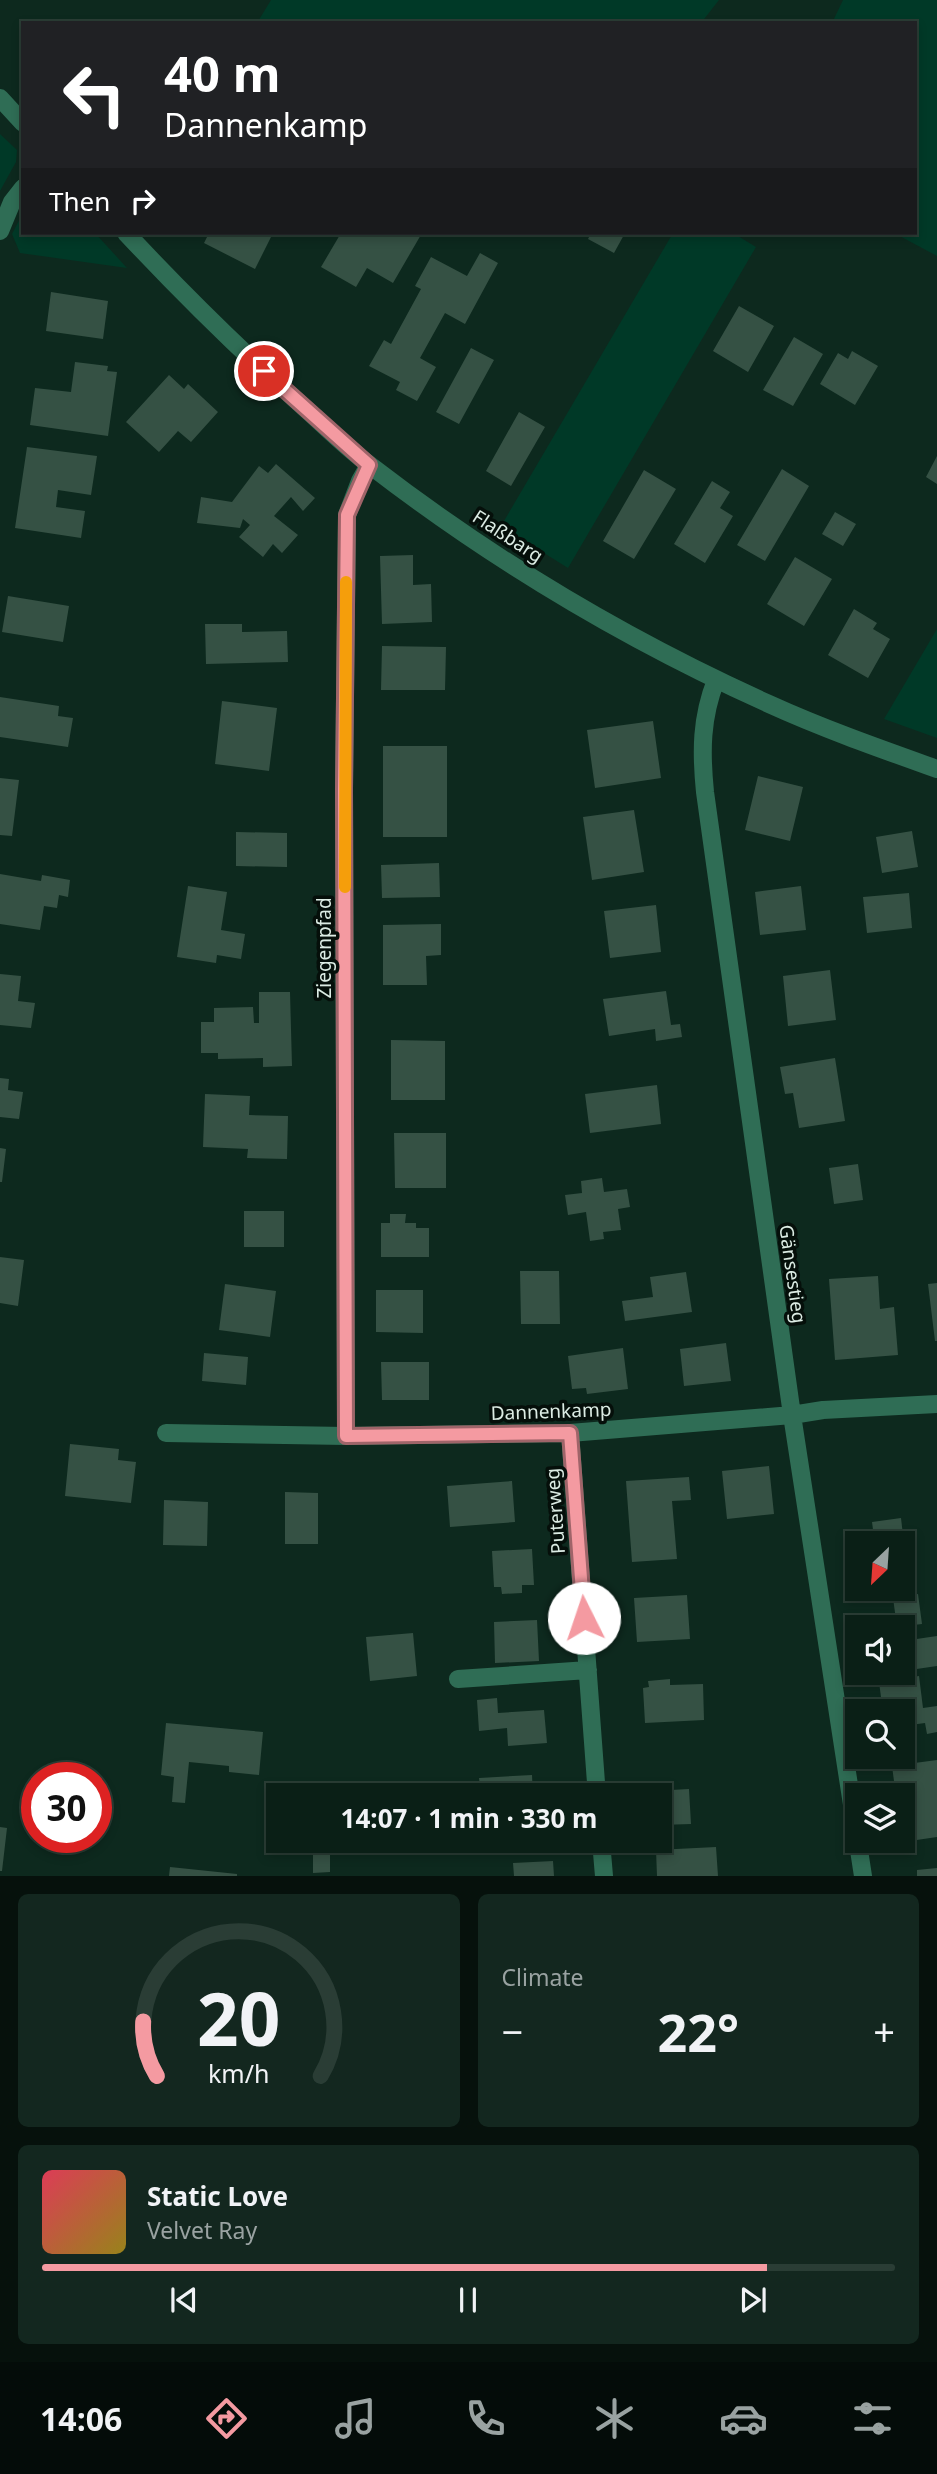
<!DOCTYPE html>
<meta charset="utf-8">
<style>
body{margin:0;font-family:"Noto Sans",sans-serif;background:#13271f;color:#f1f3f6;height:100vh;display:flex;flex-direction:column;font-size:26px;white-space:nowrap}
*{box-sizing:border-box;margin:0}
p{font-size:23px;color:#99a2a1}
.icon{flex:none;width:38px;height:38px;fill:none;stroke:currentColor;stroke-width:2;stroke-linecap:round;stroke-linejoin:round}
.map{position:relative;height:1876px;overflow:hidden}
.details{display:flex;flex-direction:column;gap:18px;padding:18px;background:#06110c;flex:1}
.details>*{flex:none}
.top-card{position:absolute;left:21px;top:21px;width:896px;height:214px;border-radius:0px;box-shadow:0 4px 10px #0003,0 0 0 2px #2a3d35;background:#202124;color:#fff;overflow:hidden}
.needle{width:46px;rotate:205deg}
.fabs{position:absolute;left:845px;top:1531px;display:grid;gap:14px}
.fabs a{display:grid;place-items:center;width:70px;height:70px;border-radius:0px;background:#0a1f16;box-shadow:0 4px 10px #0003,0 0 0 2px #2a3d35;font-size:35px}
.speed{position:absolute;left:21px;top:1762px;display:flex;gap:14px;font-size:35px;font-weight:700;text-align:center}
.speed>*{display:grid;place-content:center;width:91px;height:91px;border-radius:50%;background:#0a1f16;box-shadow:0 4px 10px #0003,0 0 0 2px #2a3d35;line-height:1}
.speed .limit{border:10px solid #d22;background:#fff;color:#111}
.pin{position:absolute;display:grid;place-items:center;width:60px;height:60px;color:#fff;margin:-30px;border:4px solid #fff;border-radius:50%;box-shadow:0 2px 7px #0007}
.me{position:absolute;width:77px;margin:-38px;rotate:356deg;stroke-linejoin:round;filter:drop-shadow(0 0 5px #0008)}
.turn{display:flex;align-items:center;gap:24px;height:147px;padding:0 28px;font-size:32px}
.turn .icon{width:91px;height:91px;stroke-width:2.5}
.turn b{display:block;font-size:49px;line-height:60px}
.then{display:flex;align-items:center;height:66px;padding:0 28px;background:#0003;gap:14px;font-size:26px}
.big{font-size:52px;font-weight:700;line-height:1.1}
.details .widget{flex:1;display:flex;flex-direction:column;justify-content:center;gap:10px;min-width:0;padding:0 24px;border-radius:10px;background:#13271f}
.details .dial{align-items:center;gap:0}
.dial svg{height:182px;overflow:visible;fill:none;stroke:#2a3d35;stroke-width:7;stroke-linecap:round;text-anchor:middle}
.dial text{fill:#f1f3f6;stroke:none}
.song{display:flex;align-items:center;gap:21px}
.cover{width:84px;height:84px;border-radius:10px;background:linear-gradient(135deg,hsl(350 70% 55%),hsl(50 70% 35%))}
.played{height:7px;border-radius:4px;background:linear-gradient(90deg,#f49aa1 85%,#2a3d35 85%)}
.keys{display:flex;justify-content:space-around;direction:ltr}
.heat{display:flex;justify-content:space-between;align-items:center;font-size:38px;direction:ltr}
.details .tiles{flex:1;display:grid;gap:18px;grid-template-columns:1fr 1fr}
.widget:last-child{grid-column:span 2}
.trip{position:absolute;left:266px;top:1783px;width:406px;height:70px;border-radius:0px;background:#0a1f16;box-shadow:0 4px 10px #0003,0 0 0 2px #2a3d35;font-weight:700;line-height:70px;text-align:center}
.tab-bar{display:flex;height:112px;justify-content:space-around;align-items:center;background:#040c09;color:#99a2a1}
.tab-bar .icon{width:49px;height:49px}
.tab-bar .on{color:#f49aa1}
.tab-bar b{font-size:32px;color:#f1f3f6}
.map>svg:first-child{display:block}
.green{fill:#003927}
.building{fill:#355144}
.lines{fill:none;stroke-linecap:round;stroke-linejoin:round}
.minor{stroke:#2f6d55;stroke-width:18}
.route-casing{stroke:#9f6469;stroke-width:18}
.route{stroke:#f49aa1;stroke-width:12}
.slow{stroke:#f59e0b;stroke-width:12}
.labels{text-anchor:middle;dominant-baseline:central;stroke-width:7;stroke-linejoin:round;paint-order:stroke}
.street-label{font-size:19px;fill:#dcece4;stroke:#050f0a}
</style>
<div class="map">
<svg width="937" height="1876" viewBox="0 0 937 1876">
<rect width="100%" height="100%" fill="#0d291e"/>
<!-- green -->
<path class="green" d="M271,0H719L701,23H257Z
M843,0H937V256L894,233H915V23H832Z
M0,134L17,150L16,162L0,191Z
M23,213V233H95L127,268L20,253L12,234Z
M673,233H733L756,247L568,568L501,526Z
M937,629V738L884,719Z"/>
<!-- building -->
<path class="building" d="M209,233H273L255,269L204,243Z
M341,233H422L393,283L367,268L356,287L321,267Z
M591,233H625L614,253L588,239Z
M480,253L498,263L465,324L445,313L420,358L436,367L417,401L396,390L400,382L369,366L384,340L391,344L421,289L415,286L431,257L467,276Z
M51,292L108,301L103,339L46,331Z
M739,306L774,326L748,372L713,351Z
M794,337L823,354L793,406L763,390Z
M471,348L494,360L459,424L436,412Z
M852,351L878,366L855,405L820,384L838,353L848,359Z
M75,362L108,366L107,371L117,372L108,436L30,425L35,388L71,392Z
M169,375L184,389L188,384L218,412L191,442L178,431L159,452L126,422Z
M519,412L545,427L511,486L486,471Z
M27,447L97,456L91,495L58,490L56,507L85,511L81,538L15,528Z
M937,456V484L926,477Z
M276,464L315,498L303,511L291,497L274,516L298,535L282,553L273,544L263,557L239,537L250,525L243,519L240,528L197,523L201,497L232,502L259,466L268,473Z
M782,469L809,486L765,561L737,545Z
M644,470L676,489L634,559L603,541Z
M712,481L730,492L720,508L733,516L705,563L674,544Z
M835,512L856,524L843,546L822,534Z
M413,555V585L431,584L432,622L382,624L380,556Z
M795,557L832,579L804,626L767,604Z
M8,596L69,606L63,642L2,632Z
M854,609L877,623L873,629L890,639L868,678L828,655Z
M205,624H242V632L287,631L288,662L206,664Z
M382,646L446,647L445,690H381Z
M0,697L59,706L58,716L73,718L68,747L0,737Z
M222,701L277,708L269,771L215,764Z
M653,721L661,778L595,788L587,730Z
M383,746H447V837H383Z
M758,776L803,787L790,841L745,830Z
M0,778L19,780L12,836L0,835Z
M634,810L644,872L592,880L583,817Z
M912,831L918,867L882,873L876,837Z
M236,832L287,833V867L236,866Z
M439,863L440,897L382,898L381,865Z
M0,874L41,881L42,875L70,880L68,897L59,895L57,908L44,906L40,930L0,924Z
M188,886L227,892L221,930L245,934L241,959L217,955L216,963L177,957Z
M801,886L806,930L760,935L755,892Z
M909,893L912,928L867,933L863,897Z
M656,905L661,952L610,958L604,911Z
M441,924V955L426,956L427,985H383V925Z
M830,970L836,1020L788,1026L783,976Z
M0,974L21,976L18,1001L35,1003L31,1028L0,1025Z
M666,991L671,1025L680,1024L682,1037L656,1041L655,1029L609,1036L603,999Z
M259,992H290L292,1066L263,1067V1058L218,1059V1053H201V1022H214V1008L253,1007L254,1023H259Z
M391,1040L445,1041V1100H391Z
M835,1058L845,1121L799,1128L793,1093L785,1094L780,1067Z
M0,1078L9,1079L8,1090L23,1092L19,1119L0,1117Z
M657,1085L661,1124L590,1133L585,1094Z
M205,1094L250,1096L249,1115L288,1116L287,1159L247,1158L248,1149L203,1147Z
M394,1133H446V1188H395Z
M0,1148L6,1149L2,1182H0Z
M858,1164L863,1200L834,1204L829,1168Z
M602,1178L604,1192L627,1189L630,1207L618,1209L621,1230L603,1232L604,1239L590,1241L586,1212L568,1215L565,1195L582,1193L581,1181Z
M244,1211H284V1247H244Z
M390,1214H406L405,1223H416V1228H429V1257H381V1223H390Z
M0,1257L24,1260L18,1306L0,1303Z
M520,1271H559L560,1324H521Z
M686,1272L692,1312L625,1321L622,1301L653,1297L650,1277Z
M878,1276L880,1309L894,1307L898,1355L835,1360L829,1279Z
M937,1283V1341H935L928,1284Z
M225,1284L276,1291L270,1337L219,1330Z
M376,1290H423V1333L376,1332Z
M726,1343L731,1381L684,1386L680,1349Z
M623,1348L628,1389L587,1394L586,1388L572,1389L568,1356Z
M204,1353L248,1357L246,1385L202,1381Z
M381,1362H429V1400H382Z
M70,1444L119,1449L118,1460L136,1462L131,1503L65,1496Z
M769,1466L774,1514L727,1519L722,1471Z
M689,1477L691,1500L672,1501L677,1559L632,1562L626,1481Z
M512,1481L515,1522L450,1527L447,1486Z
M285,1492L318,1493V1544H285Z
M164,1500L208,1502L207,1546L163,1545Z
M901,1518L904,1544H858L857,1539L874,1537L872,1522Z
M532,1549L534,1585H522V1593L502,1594L501,1587H494L492,1551Z
M918,1594L922,1624L897,1627L893,1598Z
M687,1595L690,1639L637,1642L634,1598Z
M537,1620L539,1661L495,1663L494,1622Z
M413,1633L417,1676L370,1681L366,1637Z
M937,1636V1666L903,1671V1641Z
M919,1676L923,1708L937,1706V1732L927,1734L925,1723L903,1726V1712H883L879,1682Z
M670,1679V1685L703,1684L704,1720L645,1723L643,1688L649,1687L648,1681Z
M497,1698L498,1713L544,1710L547,1743L508,1746L507,1728L479,1731L477,1700Z
M166,1723L263,1732L259,1775L229,1772V1766L189,1762L185,1803L172,1802L174,1777L161,1775Z
M937,1760V1837L903,1842V1796H896L892,1766Z
M532,1775L533,1796H481L479,1778Z
M689,1789L691,1824L660,1825V1796H653V1791Z
M0,1827L7,1828L2,1871H0Z
M297,1841H330V1872L313,1873V1853H297Z
M716,1847L718,1876H657L656,1850Z
M553,1861L554,1876H514L513,1863Z
M170,1867L237,1874V1876H169Z
M937,1868V1876H917V1870Z"/>
<g class="lines">
<!-- minor -->
<path class="minor" d="M0,98L23,123
M0,231L12,202L23,188
M126,233C184,295 244,354 307,410C328,429 348,449 371,466C493,560 629,641 769,704C824,729 881,749 937,769
M716,680C701,718 701,752 705,792L792,1415L863,1876
M166,1433L346,1436L570,1433L792,1415L823,1410L937,1404
M570,1433L597,1796
M346,1436L344,789L347,515L360,481L369,465
M458,1679L588,1670
M601,1841L604,1876"/>
</g>
<g class="lines">
<!-- route casing -->
<g class="route-casing">
<path id="route" d="M264,371L369,465L347,515L344,789L346,1436L570,1433L584,1618"/>
</g>
<!-- route -->
<use href="#route" class="route"/>
<!-- slow -->
<path class="slow" d="M345,887L346,582"/>
</g>
<g class="labels">
<!-- street labels -->
<g class="street-label">
<text transform="translate(508 536) rotate(33)">Flaßbarg</text>
<text transform="translate(324 948) rotate(-90)">Ziegenpfad</text>
<text transform="translate(793 1274) rotate(82)">Gänsestieg</text>
<text transform="translate(551 1411) rotate(-2)">Dannenkamp</text>
<text transform="translate(555 1511) rotate(-94)">Puterweg</text>
</g>
</g>
</svg>
<div class="fabs">
<a><svg class="needle" viewBox="-14 -14 28 28"><path d="M0-13l5 13h-10z" fill="#e53935"/><path d="M0 13l5-13h-10z" fill="#99a2a1"/></svg></a>
<a><svg class="icon" aria-label="sound" viewBox="0 0 24 24"><path d="M4 9h4l5-4v14l-5-4H4zM17 9q2 3 0 6"/></svg></a>
<a><svg class="icon" aria-label="search" viewBox="0 0 24 24"><circle cx="10" cy="10" r="6"/><path d="M15 15l6 6"/></svg></a>
<a><svg class="icon" aria-label="layers" viewBox="0 0 24 24"><path d="M12 4l9 5-9 5-9-5zM3 14l9 5 9-5"/></svg></a>
</div>
<div class="speed"><div class="limit">30</div></div>
<div class="pin" style="left:264px;top:371px;background:#d93025"><svg class="icon" aria-label="arrive" viewBox="0 0 24 24"><path d="M6 21V4h12l-3 4 3 4H6"/></svg></div>
<svg class="me" style="left:584px;top:1618px" viewBox="-20 -20 40 40"><circle r="19" fill="#fff"/><path d="M0-13L10 11 0 6-10 11z" fill="#f49aa1"/></svg>
<div class="trip">14:07 · 1 min · 330 m</div>
<div class="top-card">
<div class="turn"><svg class="icon" aria-label="left" viewBox="0 0 24 24"><path d="M17 20v-9H6M10 6l-5 5 5 5"/></svg><div><b>40 m</b>Dannenkamp</div></div>
<div class="then">Then<svg class="icon" aria-label="right" viewBox="0 0 24 24"><path d="M7 20v-9h11M14 6l5 5-5 5"/></svg></div>
</div>
</div>
<section class="details">
<div class="tiles">
<div class="widget dial"><svg viewBox="0 0 100 80">
<path d="M14 69A42 42 0 1 1 86 69"/>
<path d="M14 69A42 42 0 0 1 8 45" stroke="#f49aa1"/>
<text x="50" y="56" font-size="32" font-weight="700">20</text>
<text x="50" y="72" font-size="11">km/h</text>
</svg></div>
<div class="widget"><p>Climate</p>
<div class="heat"><a>−</a><b class="big">22°</b><a>+</a></div>
</div>
<div class="widget">
<div class="song"><i class="cover"></i><div><b>Static Love</b><p>Velvet Ray</p></div></div>
<div class="played"></div>
<div class="keys"><svg class="icon" aria-label="previous" viewBox="0 0 24 24"><path d="M18 5L8 12l10 7zM5 5v14"/></svg><svg class="icon" aria-label="pause" viewBox="0 0 24 24"><path d="M8 5v14M16 5v14"/></svg><svg class="icon" aria-label="next" viewBox="0 0 24 24"><path d="M6 5l10 7-10 7zM19 5v14"/></svg></div>
</div>
</div>
</section>
<nav class="tab-bar">
<b>14:06</b>
<svg class="icon on" aria-label="directions" viewBox="0 0 24 24"><path d="M12 3l9 9-9 9-9-9zM9 14v-3h6M13 9l2 2-2 2"/></svg>
<svg class="icon" aria-label="music" viewBox="0 0 24 24"><path d="M9 18V5l10-2v13"/><circle cx="6" cy="18" r="3"/><circle cx="16" cy="16" r="3"/></svg>
<svg class="icon" aria-label="phone" viewBox="0 0 24 24"><path d="M5 4h4l2 5-3 2q2 4 5 5l2-3 5 2v4C11 20 4 13 5 4z"/></svg>
<svg class="icon" aria-label="climate" viewBox="0 0 24 24"><path d="M12 3v18M4 7l16 10M4 17L20 7"/></svg>
<svg class="icon" aria-label="car" viewBox="0 0 24 24"><path d="M5 17H2v-5l4-1 3-4h7l3 4 3 1v5h-3M9 17h6M6 11h13"/><circle cx="7" cy="17" r="2"/><circle cx="17" cy="17" r="2"/></svg>
<svg class="icon" aria-label="filters" viewBox="0 0 24 24"><path d="M4 7h16M4 17h16"/><circle cx="9" cy="7" r="2"/><circle cx="15" cy="17" r="2"/></svg>
</nav>
